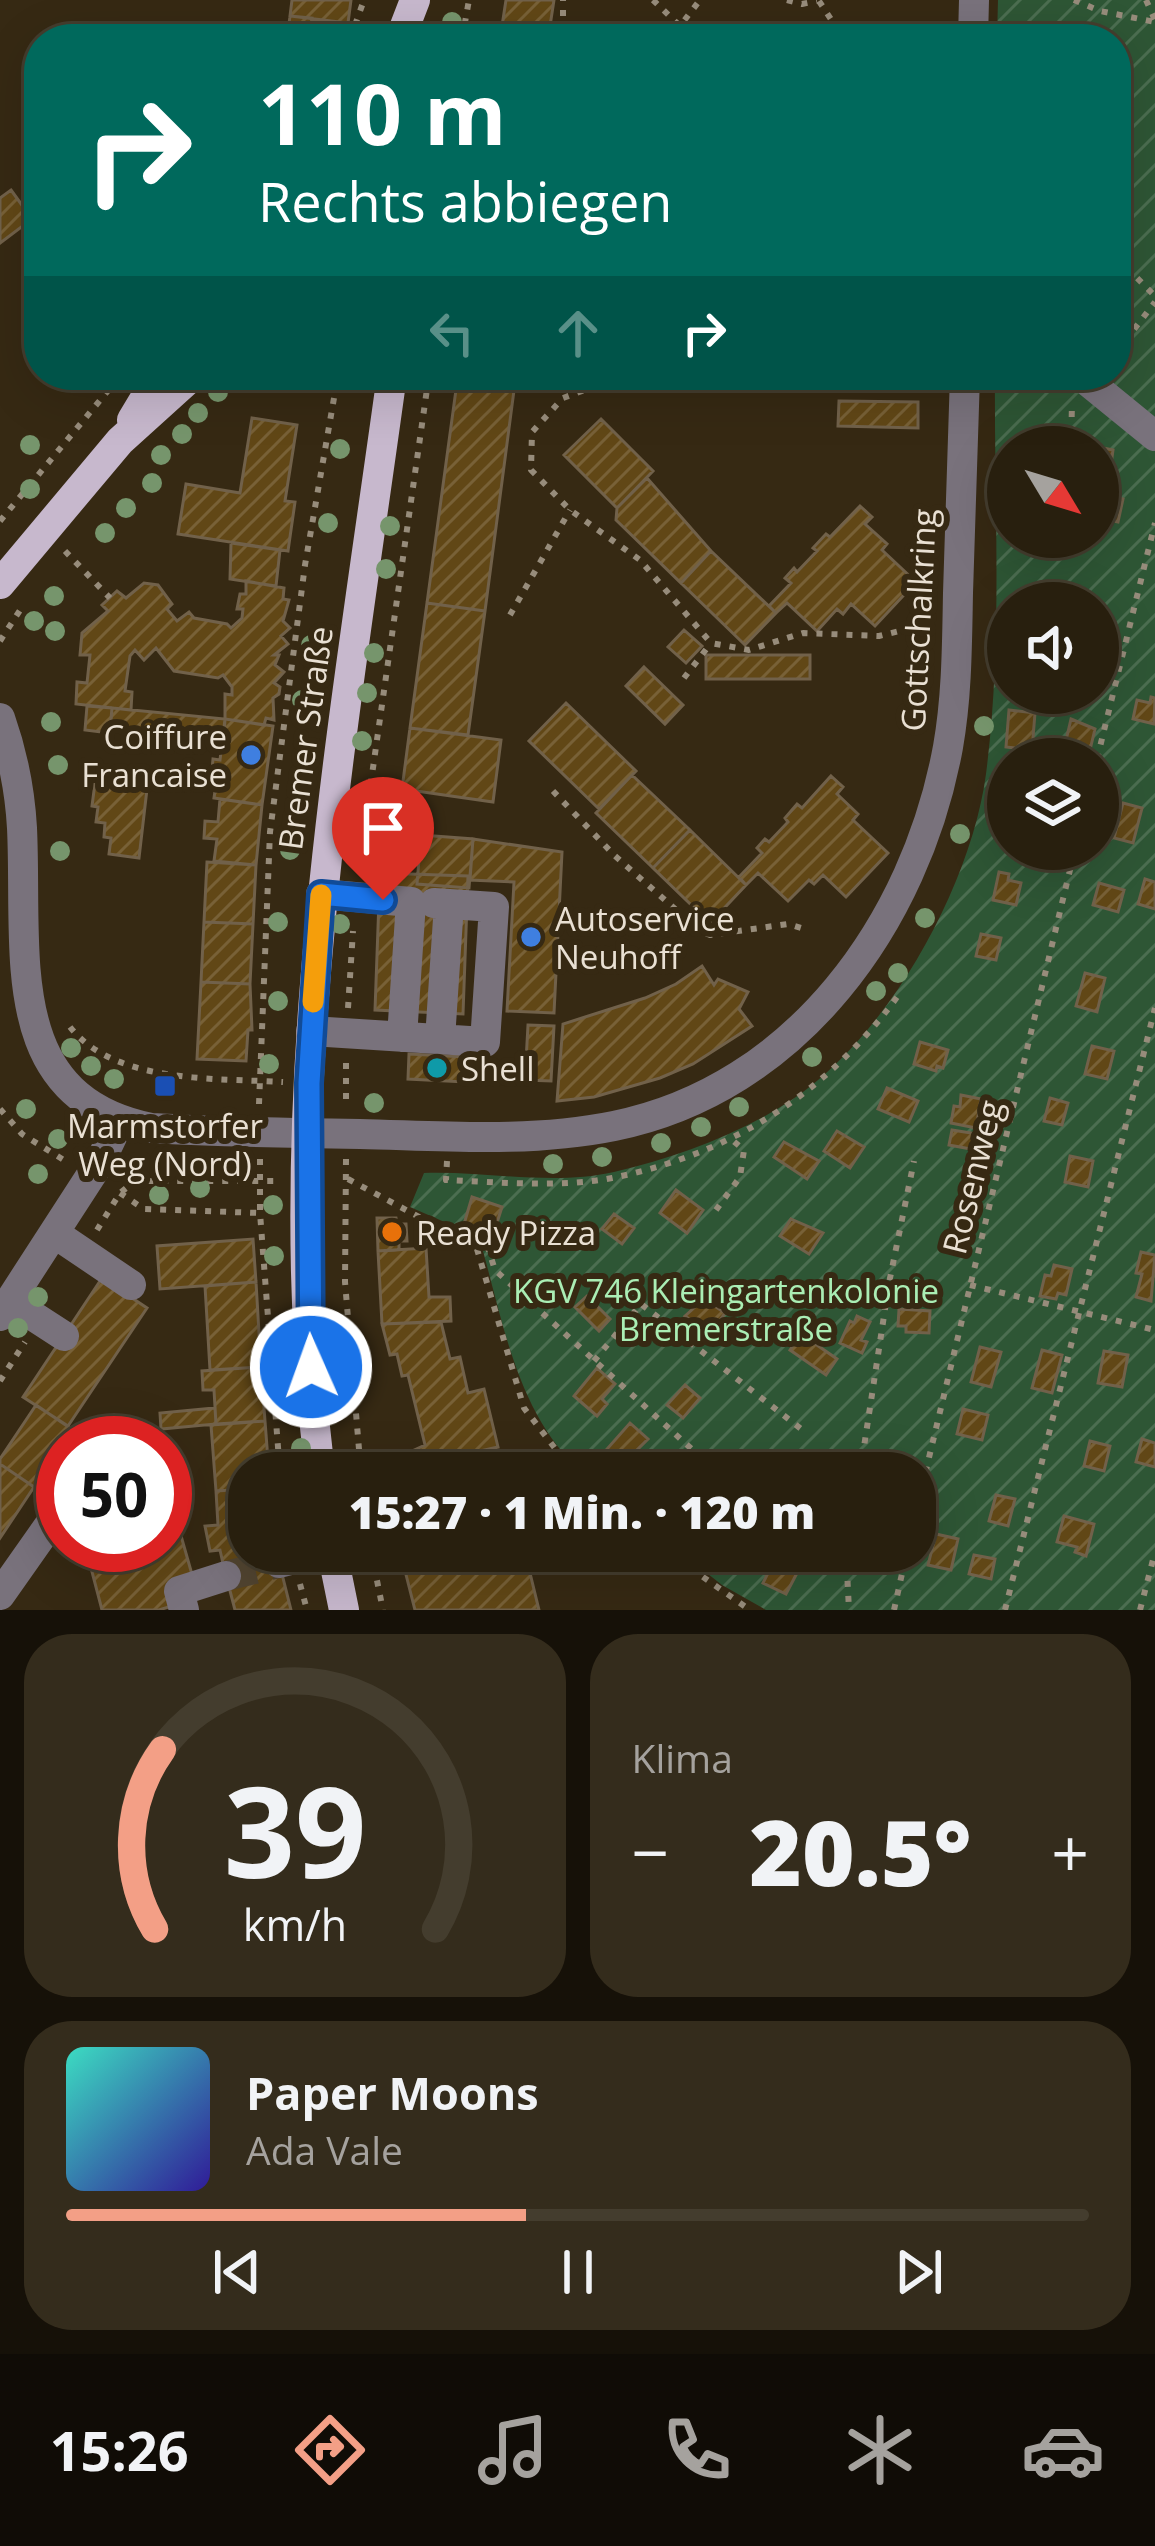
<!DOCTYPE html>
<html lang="de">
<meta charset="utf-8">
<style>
body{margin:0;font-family:"Open Sans",sans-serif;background:#342c1c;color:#f1f3f6;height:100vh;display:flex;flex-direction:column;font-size:45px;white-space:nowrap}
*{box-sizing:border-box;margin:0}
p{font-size:39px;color:#a5a29e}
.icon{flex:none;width:66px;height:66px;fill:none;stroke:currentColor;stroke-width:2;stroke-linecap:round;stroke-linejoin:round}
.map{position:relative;height:1610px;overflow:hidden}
.details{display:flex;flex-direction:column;gap:24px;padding:24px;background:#161108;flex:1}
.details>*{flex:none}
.top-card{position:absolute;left:24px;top:24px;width:1107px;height:366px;border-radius:48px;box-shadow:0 12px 48px #0002,0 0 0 3px #443d2e;background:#00695c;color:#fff;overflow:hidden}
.needle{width:78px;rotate:128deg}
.controls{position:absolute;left:987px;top:426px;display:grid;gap:24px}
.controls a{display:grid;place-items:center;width:132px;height:132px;border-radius:50%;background:#281f0e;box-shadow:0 12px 48px #0002,0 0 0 3px #443d2e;font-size:60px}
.speed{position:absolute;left:36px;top:1416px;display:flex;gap:24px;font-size:60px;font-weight:700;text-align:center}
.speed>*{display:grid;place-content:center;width:156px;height:156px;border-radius:50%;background:#281f0e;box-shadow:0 12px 48px #0002,0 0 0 3px #443d2e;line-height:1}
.speed .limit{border:18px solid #d22;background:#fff;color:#111}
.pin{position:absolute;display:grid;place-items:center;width:102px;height:102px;color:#fff;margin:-123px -51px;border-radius:50% 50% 50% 0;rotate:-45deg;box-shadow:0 0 12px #0007}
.pin .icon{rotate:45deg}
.me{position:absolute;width:132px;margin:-66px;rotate:358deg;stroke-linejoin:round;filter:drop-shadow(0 0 9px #0008)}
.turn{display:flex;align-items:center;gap:42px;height:252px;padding:0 36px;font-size:54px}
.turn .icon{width:156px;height:156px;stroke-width:2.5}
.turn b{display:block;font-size:84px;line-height:102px}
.lanes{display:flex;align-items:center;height:114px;padding:0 36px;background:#0003;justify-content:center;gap:60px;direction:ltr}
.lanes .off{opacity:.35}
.big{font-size:90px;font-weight:800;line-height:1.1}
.details .card{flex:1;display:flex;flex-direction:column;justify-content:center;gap:18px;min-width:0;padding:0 42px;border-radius:48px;background:#342c1c}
.details .dial{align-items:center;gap:0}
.dial svg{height:312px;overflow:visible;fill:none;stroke:#443d2e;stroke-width:7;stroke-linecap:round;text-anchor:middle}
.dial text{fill:#f1f3f6;stroke:none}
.song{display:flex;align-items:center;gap:36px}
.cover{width:144px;height:144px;border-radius:18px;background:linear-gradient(135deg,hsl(170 70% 55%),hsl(250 70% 35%))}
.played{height:12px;border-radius:6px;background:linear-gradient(90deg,#f39f86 45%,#443d2e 45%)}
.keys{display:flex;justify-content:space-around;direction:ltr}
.heat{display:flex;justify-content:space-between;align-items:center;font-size:66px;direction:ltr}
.details .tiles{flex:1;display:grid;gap:24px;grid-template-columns:1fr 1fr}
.card:last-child{grid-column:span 2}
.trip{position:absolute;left:228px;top:1452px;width:708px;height:120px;border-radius:48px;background:#281f0e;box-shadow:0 12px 48px #0002,0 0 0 3px #443d2e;font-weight:800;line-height:120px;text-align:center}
.tabs{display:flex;height:192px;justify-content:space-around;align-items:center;background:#100c06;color:#a5a29e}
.tabs .icon{width:84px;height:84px}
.tabs .active{color:#f39f86}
.tabs b{font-size:54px;color:#f1f3f6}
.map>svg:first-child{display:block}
.garden{fill:url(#garden-furrows);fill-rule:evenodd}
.building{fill:url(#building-hatch);stroke:#71614a;stroke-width:3}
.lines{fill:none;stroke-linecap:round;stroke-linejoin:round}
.minor-tunnel{stroke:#514430;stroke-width:30;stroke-dasharray:30 15;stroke-linecap:butt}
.path{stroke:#978c7b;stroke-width:6;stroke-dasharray:6 9;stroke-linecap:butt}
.minor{stroke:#79727c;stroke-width:30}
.major{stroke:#c7b8cd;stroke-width:30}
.tree{fill:#76956c}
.route-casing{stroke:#114b97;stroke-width:30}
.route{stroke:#1a73e8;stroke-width:21}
.slow{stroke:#f59e0b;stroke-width:21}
.shop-dot{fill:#3f7fe0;stroke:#362913;stroke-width:4.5}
.culture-dot{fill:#0f9aa8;stroke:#362913;stroke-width:4.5}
.transit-dot{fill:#1a4fb4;stroke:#362913;stroke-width:4.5}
.food-dot{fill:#e8710a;stroke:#362913;stroke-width:4.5}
.labels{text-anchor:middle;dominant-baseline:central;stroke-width:12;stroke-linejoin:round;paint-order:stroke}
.street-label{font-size:33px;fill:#e9e0d3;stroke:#362913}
.poi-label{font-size:33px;fill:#e9e0d3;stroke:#362913;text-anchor:start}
.park-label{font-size:33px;fill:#aaeeb4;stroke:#362913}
</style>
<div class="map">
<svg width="1155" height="1610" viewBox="0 0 1155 1610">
<defs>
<pattern id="garden-furrows" width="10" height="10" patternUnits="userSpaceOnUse" patternTransform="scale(3)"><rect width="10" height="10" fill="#2e5635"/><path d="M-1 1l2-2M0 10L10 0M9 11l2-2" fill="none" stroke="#4c6e51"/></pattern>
<pattern id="building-hatch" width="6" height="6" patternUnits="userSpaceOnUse" patternTransform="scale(3)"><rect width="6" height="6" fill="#614716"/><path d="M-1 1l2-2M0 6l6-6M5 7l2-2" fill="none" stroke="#786137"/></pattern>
</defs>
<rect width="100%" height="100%" fill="#362913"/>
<!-- garden -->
<path class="garden" d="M998,0H1155V1610H766L722,1585L679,1551H915V1473H583C516,1415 503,1319 479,1237L410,1207L424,1173C486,1171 553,1186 614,1172C674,1158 738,1135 790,1101C887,1038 971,887 986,774C1003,643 994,507 995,375H1116V39H997ZM1008,447H1098V537H1008ZM1008,603H1098V693H1008ZM1008,759H1098V849H1008Z"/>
<!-- building -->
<path class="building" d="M292,0H351L348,23L290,16Z
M506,0H554L548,39H500Z
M290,16L312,18L309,39H287Z
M11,190L32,219L0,243V198Z
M458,375H516L485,611L427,603Z
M839,401L918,402V428L838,426Z
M252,418L297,425L285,501L295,502L288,551L178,534L186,484L240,493Z
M601,419L653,471L617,508L564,455Z
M1098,447L1113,450L1109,481L1098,480Z
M647,478L711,551L681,583L616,520L617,508Z
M1101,495L1123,499L1118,522L1098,518Z
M860,506L872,517L865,524L887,544L882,550L916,582L875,626L851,604L843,614L837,609L817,631L787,603L776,613L769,606L791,583L785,578L794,568L797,572L817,551L813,548L826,534L830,537Z
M231,543L280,550L276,586L230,579Z
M711,551L776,613L745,645L681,583Z
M246,581L284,588L283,599L289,600L283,621L290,628L281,636L288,644L274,655H279L275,665L284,672L274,683L280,687L279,694L273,698L274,720L266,718L264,725L225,719V694L232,695V687L223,675L218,678L174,671L156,648L144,660L135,650L130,656L125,691L132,692L131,710L76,704L77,682L87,683L90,655H80L82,633L108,611L102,605L117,591L126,598L144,583L158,585L172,604L167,609L177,621L189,612L194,618L227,624L231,628L242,618L243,609H237L240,594H246Z
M427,603L485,611L468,735L410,728Z
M684,630L702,646L686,663L668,647Z
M706,655H810V679H706Z
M644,667L683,705L665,724L626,686Z
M1151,697L1155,698L1154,724L1133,719L1137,700L1150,703Z
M566,703L636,771L599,809L529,741Z
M87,706L112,708L110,733L85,730Z
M112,708L225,719L224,736L193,733L192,738L110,730Z
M1009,710L1035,713L1032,750L1006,747Z
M225,719L273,726L262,805L214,798L218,771L212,770L213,759L220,760Z
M1071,719L1095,729L1089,754L1064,749Z
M410,728L501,740L493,802L402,789Z
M632,775L690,830L653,868L596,813Z
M831,776L843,787L837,794L858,814L853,820L888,853L846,897L823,875L814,884L809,880L788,901L758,873L746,885L739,877L762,853L757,848L765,839L769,842L788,822L785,818L797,804L802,808Z
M95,783L147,789L139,858L109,854L111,838L104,837L105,823L96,822L98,807L92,806Z
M220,799L262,805L256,865L214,861L217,839L204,838L205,821L218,822Z
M1123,803L1142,808L1133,843L1114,838Z
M690,830L746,885L710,923L653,868Z
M421,835L473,839L469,888L417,884Z
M473,839L562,852L554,1013L507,1011L514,882L470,880Z
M207,862L256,865L253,924L204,922Z
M999,872L1009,874L1008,880L1021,883L1016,905L993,900Z
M380,873L468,876L463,1014L375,1010Z
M1145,879L1155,882V909L1138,904Z
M1099,883L1124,890L1118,912L1093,905Z
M204,922L253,924L250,984L201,982Z
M981,934L1001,938L996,960L976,956Z
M702,966L714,985L718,979L748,992L739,1009L752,1026L693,1064L660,1078L594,1097L557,1101L563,1024L645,998L676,984Z
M1085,973L1105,978L1097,1012L1076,1006Z
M201,982L250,984L252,1030H248L246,1061L197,1059Z
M528,1025L554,1026L551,1081L525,1080Z
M920,1042L948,1050L943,1068L937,1066L936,1071L914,1064Z
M1092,1046L1114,1051L1107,1079L1085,1074Z
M409,1054L466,1057L465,1082L408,1079Z
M887,1088L918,1101L909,1122L878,1109Z
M961,1095L981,1099L976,1128L951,1123L954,1106L960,1107Z
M1050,1098L1068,1103L1062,1125L1044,1121Z
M952,1130L990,1136L987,1152L949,1145Z
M837,1131L864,1147L850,1168L824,1151Z
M784,1142L819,1161L807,1179L774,1157Z
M1070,1156L1093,1161L1088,1187L1065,1182Z
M676,1190L703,1210L687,1233L660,1213Z
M472,1197L502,1207L495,1229L464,1224Z
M614,1214L634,1228L622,1244L602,1229Z
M377,1218H396L397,1224H406L407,1241H399V1250L378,1251Z
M791,1219L823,1233L809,1254L780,1236Z
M253,1239L256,1282L160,1289L157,1246Z
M426,1248L429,1297H450L451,1321L382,1324L378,1251Z
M1141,1252L1155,1255L1151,1301L1136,1297L1142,1274L1136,1273Z
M1054,1265L1072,1269L1066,1295L1058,1293L1056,1299L1040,1296L1045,1275L1051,1276Z
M102,1278L147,1308L68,1426L23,1397Z
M256,1282L261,1367L210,1370L205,1286Z
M587,1296L610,1319L599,1331L575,1307Z
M704,1299L725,1313L710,1334L685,1316Z
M899,1309L930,1311L929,1333L906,1332V1326H898Z
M857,1316L870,1322L861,1340L867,1342L862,1353L840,1343L850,1321L854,1323Z
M441,1322L450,1359L460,1357L468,1393L484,1389L498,1447L476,1452L481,1473L417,1471L412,1451L425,1445L408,1375L402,1376L397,1354L390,1355L382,1324Z
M801,1334L837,1359L826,1375L790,1350Z
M980,1347L1001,1352L991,1387L971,1382Z
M1042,1350L1062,1355L1052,1393L1032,1388Z
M1104,1351L1128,1355L1122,1387L1098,1383Z
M261,1367L265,1421L216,1424L214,1390H203L202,1371Z
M597,1368L615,1384L602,1399L607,1404L597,1416L574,1396Z
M685,1385L700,1398L683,1418L667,1405Z
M36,1405L73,1430L34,1487L0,1464V1459Z
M215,1408L216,1424L161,1429L160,1413Z
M963,1409L988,1415L982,1440L957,1434Z
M265,1421L269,1473H249V1489L216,1491L211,1425Z
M630,1423L648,1439L638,1449L644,1454L630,1469L607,1449Z
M1142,1439L1155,1443V1467L1136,1462Z
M1090,1441L1110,1446L1104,1471L1084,1466Z
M0,1464L34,1487L0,1538Z
M249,1489V1551H276L277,1554L224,1568L220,1550L210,1551L205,1526L218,1525L216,1491Z
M996,1495L1015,1499L1008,1526L989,1521Z
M172,1504L193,1578L172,1606L159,1610H102L85,1545H165V1507Z
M1064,1516L1094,1524L1086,1556L1075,1552L1077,1547L1057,1542Z
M936,1534L958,1539L951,1570L928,1565Z
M400,1551H585L587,1558L530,1573L539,1610H415Z
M277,1554L291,1610H235L224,1568Z
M974,1555L995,1559L991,1579L969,1574Z
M775,1561L797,1573L786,1594L763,1583L767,1575L762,1572L767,1562L772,1565Z"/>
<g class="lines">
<!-- minor-tunnel -->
<path class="minor-tunnel" d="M226,1576L279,1563"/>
<!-- path -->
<path class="path" d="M653,0L680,26L700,0
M787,0L802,4L817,1
M1074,0L1100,11L1155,22
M1146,0L1155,20
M819,1L842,36
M563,16V0
M350,39L364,0
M462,39L469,0
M1116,257L1155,296
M1116,353L1155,302
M625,375L563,398L532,432L531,470L570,510L640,560L711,643L749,650L803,633L879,636L932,623
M757,375V387
M1071,447L1072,403
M0,521L121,375
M65,551L110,598
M510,615L570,510
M0,641L24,604
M684,678L711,643
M1097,759L1155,523
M553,791L615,856L699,930L710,935L788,924L801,928
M360,859L429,375
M348,1008L353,931
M70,1027C115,1084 216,1078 283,1082
M346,1063V1104
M259,1104L270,832L305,565L338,375
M0,1109L22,1134L67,1162
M260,1159V1213L280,1473
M346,1159L345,1282L361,1473
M447,1161L446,1180C499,1182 559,1188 612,1178C732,1154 829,1092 900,993
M348,1179L438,1227L474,1239L524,1408L574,1473
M120,1193L144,1209L260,1213
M716,1210L740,1177L744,1150L731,1139
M97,1230L120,1193L135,1181H281
M475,1245L486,1242L495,1270L718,1473
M970,1285L1155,1330
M594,1361L641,1304L805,1432
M0,1381L25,1342
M860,1473L889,1283L914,1161
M915,1516L1075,849
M371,1551L383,1610
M666,1551L750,1610
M846,1551L849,1610
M300,1584L307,1610
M894,1610L907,1551
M1005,1610L1155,1008
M1140,1610L1155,1552"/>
<!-- minor -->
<path class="minor" d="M973,39L974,0
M1080,375L1155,436
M0,718C12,752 20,792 22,828C28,955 0,1097 151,1128C221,1132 290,1133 360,1134C444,1136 530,1143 614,1126C797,1089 916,922 948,747C957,696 957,645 958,593C961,520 962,448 965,375
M321,894L411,902L402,1037
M434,903L449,904L440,1039
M311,1031L485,1042L494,907L449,904
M54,1233L131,1285
M10,1301L64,1336
M0,1316L101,1160L119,1122
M279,1563L325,1551
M0,1595L62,1507
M184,1610L179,1591L226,1576"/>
<!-- major -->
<path class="major" d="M400,39L415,0
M132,420L159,375
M0,584L120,441L193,375
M320,1473C275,1105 342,739 392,375
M332,1551L344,1610"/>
</g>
<!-- trees -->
<g class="tree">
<circle cx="452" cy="22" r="10"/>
<circle cx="218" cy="392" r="10"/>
<circle cx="198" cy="413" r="10"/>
<circle cx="182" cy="434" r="10"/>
<circle cx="30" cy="445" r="10"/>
<circle cx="340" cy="449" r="10"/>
<circle cx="161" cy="455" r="10"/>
<circle cx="152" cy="483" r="10"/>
<circle cx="30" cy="489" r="10"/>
<circle cx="126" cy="508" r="10"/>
<circle cx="328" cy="523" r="10"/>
<circle cx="390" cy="526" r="10"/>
<circle cx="105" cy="533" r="10"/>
<circle cx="386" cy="569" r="10"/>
<circle cx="54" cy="596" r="10"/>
<circle cx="34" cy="621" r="10"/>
<circle cx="55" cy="631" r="10"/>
<circle cx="311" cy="645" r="10"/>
<circle cx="374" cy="653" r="10"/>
<circle cx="367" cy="693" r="10"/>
<circle cx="302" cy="700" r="10"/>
<circle cx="51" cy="722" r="10"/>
<circle cx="984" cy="726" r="10"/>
<circle cx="362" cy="741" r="10"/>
<circle cx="58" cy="765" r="10"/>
<circle cx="299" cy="775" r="10"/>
<circle cx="960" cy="834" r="10"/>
<circle cx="290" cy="850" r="10"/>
<circle cx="60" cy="851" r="10"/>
<circle cx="925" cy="918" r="10"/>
<circle cx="278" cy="922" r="10"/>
<circle cx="340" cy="924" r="10"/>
<circle cx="898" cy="973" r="10"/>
<circle cx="876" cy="991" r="10"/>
<circle cx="278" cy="1001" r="10"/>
<circle cx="71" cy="1048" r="10"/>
<circle cx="812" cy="1057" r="10"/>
<circle cx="269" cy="1064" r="10"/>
<circle cx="91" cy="1066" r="10"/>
<circle cx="114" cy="1079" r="10"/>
<circle cx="374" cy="1103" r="10"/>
<circle cx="739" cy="1107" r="10"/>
<circle cx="26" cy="1109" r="10"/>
<circle cx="701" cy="1127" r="10"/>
<circle cx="58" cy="1139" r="10"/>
<circle cx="661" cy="1143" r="10"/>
<circle cx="602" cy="1157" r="10"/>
<circle cx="553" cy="1164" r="10"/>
<circle cx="38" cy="1174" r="10"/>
<circle cx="200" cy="1188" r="10"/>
<circle cx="159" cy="1195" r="10"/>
<circle cx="273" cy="1205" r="10"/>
<circle cx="274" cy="1256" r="10"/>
<circle cx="38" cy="1297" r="10"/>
<circle cx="18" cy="1328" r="10"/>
<circle cx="301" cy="1448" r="10"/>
</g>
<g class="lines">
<!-- route casing -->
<g class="route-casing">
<path id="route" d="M311,1367L309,1083L321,894L383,900"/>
</g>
<!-- route -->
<use href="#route" class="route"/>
<!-- slow -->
<path class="slow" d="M313,1002L321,895"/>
</g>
<!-- markers -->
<g class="shop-dot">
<circle cx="251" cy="755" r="12"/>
<circle cx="531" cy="937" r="12"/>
</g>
<circle class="culture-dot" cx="437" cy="1068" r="12"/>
<rect class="transit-dot" x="153" y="1074" width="24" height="24" rx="6"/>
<circle class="food-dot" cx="392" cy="1232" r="12"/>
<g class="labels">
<!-- street labels -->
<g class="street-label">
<text transform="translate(918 620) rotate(-87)">Gottschalkring</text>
<text transform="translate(305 738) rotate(-82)">Bremer Straße</text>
<text transform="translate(972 1177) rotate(-76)">Rosenweg</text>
</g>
<!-- poi labels -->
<g class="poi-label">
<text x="227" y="736" text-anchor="end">Coiffure<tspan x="227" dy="38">Francaise</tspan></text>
<text x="555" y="918">Autoservice<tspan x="555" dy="38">Neuhoff</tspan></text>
<text x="461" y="1068">Shell</text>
<text x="165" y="1125" text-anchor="middle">Marmstorfer<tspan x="165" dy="38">Weg (Nord)</tspan></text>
<text x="416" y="1232">Ready Pizza</text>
</g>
<!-- park labels -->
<g class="park-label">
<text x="726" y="1290">KGV 746 Kleingartenkolonie<tspan x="726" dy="38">Bremerstraße</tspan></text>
</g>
</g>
</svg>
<div class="controls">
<a><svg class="needle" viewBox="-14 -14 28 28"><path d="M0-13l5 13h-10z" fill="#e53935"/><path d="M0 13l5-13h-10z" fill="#a5a29e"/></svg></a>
<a><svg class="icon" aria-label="sound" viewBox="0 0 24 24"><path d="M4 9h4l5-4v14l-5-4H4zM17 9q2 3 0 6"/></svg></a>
<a><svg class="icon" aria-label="layers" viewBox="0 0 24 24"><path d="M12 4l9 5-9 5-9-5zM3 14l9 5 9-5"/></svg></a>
</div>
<div class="speed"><div class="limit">50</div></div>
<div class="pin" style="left:383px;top:900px;background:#d93025"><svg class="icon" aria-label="arrive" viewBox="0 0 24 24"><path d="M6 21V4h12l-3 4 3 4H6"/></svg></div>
<svg class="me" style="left:311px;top:1367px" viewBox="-20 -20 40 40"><circle r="17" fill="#1a73e8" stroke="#fff" stroke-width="3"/><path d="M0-11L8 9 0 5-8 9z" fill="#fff"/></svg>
<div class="trip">15:27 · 1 Min. · 120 m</div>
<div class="top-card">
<div class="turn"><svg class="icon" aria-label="right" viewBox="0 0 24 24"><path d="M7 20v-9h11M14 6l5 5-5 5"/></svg><div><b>110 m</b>Rechts abbiegen</div></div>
<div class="lanes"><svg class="icon off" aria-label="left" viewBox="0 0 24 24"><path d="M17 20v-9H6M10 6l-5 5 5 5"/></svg><svg class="icon off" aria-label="ahead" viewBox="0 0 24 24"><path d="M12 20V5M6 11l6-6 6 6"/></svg><svg class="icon" aria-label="right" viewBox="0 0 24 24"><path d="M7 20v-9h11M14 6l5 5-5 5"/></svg></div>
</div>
</div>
<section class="details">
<div class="tiles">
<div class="card dial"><svg viewBox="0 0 100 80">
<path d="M14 69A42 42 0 1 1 86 69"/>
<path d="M14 69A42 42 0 0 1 16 23" stroke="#f39f86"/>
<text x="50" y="56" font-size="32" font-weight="700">39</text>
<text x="50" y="72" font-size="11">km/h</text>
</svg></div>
<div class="card"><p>Klima</p>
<div class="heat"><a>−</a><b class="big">20.5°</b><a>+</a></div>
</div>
<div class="card">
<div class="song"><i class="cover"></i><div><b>Paper Moons</b><p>Ada Vale</p></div></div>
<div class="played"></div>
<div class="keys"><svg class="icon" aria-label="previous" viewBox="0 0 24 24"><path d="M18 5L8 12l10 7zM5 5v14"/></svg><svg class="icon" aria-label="pause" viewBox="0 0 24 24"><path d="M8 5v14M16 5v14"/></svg><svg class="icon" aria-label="next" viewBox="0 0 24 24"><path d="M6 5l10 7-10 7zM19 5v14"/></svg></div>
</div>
</div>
</section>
<nav class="tabs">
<b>15:26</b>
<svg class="icon active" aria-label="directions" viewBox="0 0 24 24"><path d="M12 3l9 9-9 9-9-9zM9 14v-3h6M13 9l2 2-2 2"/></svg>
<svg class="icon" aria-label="music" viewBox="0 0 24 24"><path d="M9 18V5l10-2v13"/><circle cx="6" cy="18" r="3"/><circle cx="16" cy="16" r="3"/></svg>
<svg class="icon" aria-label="phone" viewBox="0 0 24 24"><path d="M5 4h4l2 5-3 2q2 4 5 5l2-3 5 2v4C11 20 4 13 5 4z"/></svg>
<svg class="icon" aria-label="climate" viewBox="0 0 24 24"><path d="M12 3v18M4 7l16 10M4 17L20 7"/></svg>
<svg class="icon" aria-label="car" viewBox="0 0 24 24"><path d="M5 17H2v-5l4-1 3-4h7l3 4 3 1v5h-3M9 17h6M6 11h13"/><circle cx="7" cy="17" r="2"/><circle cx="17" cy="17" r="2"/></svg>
</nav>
